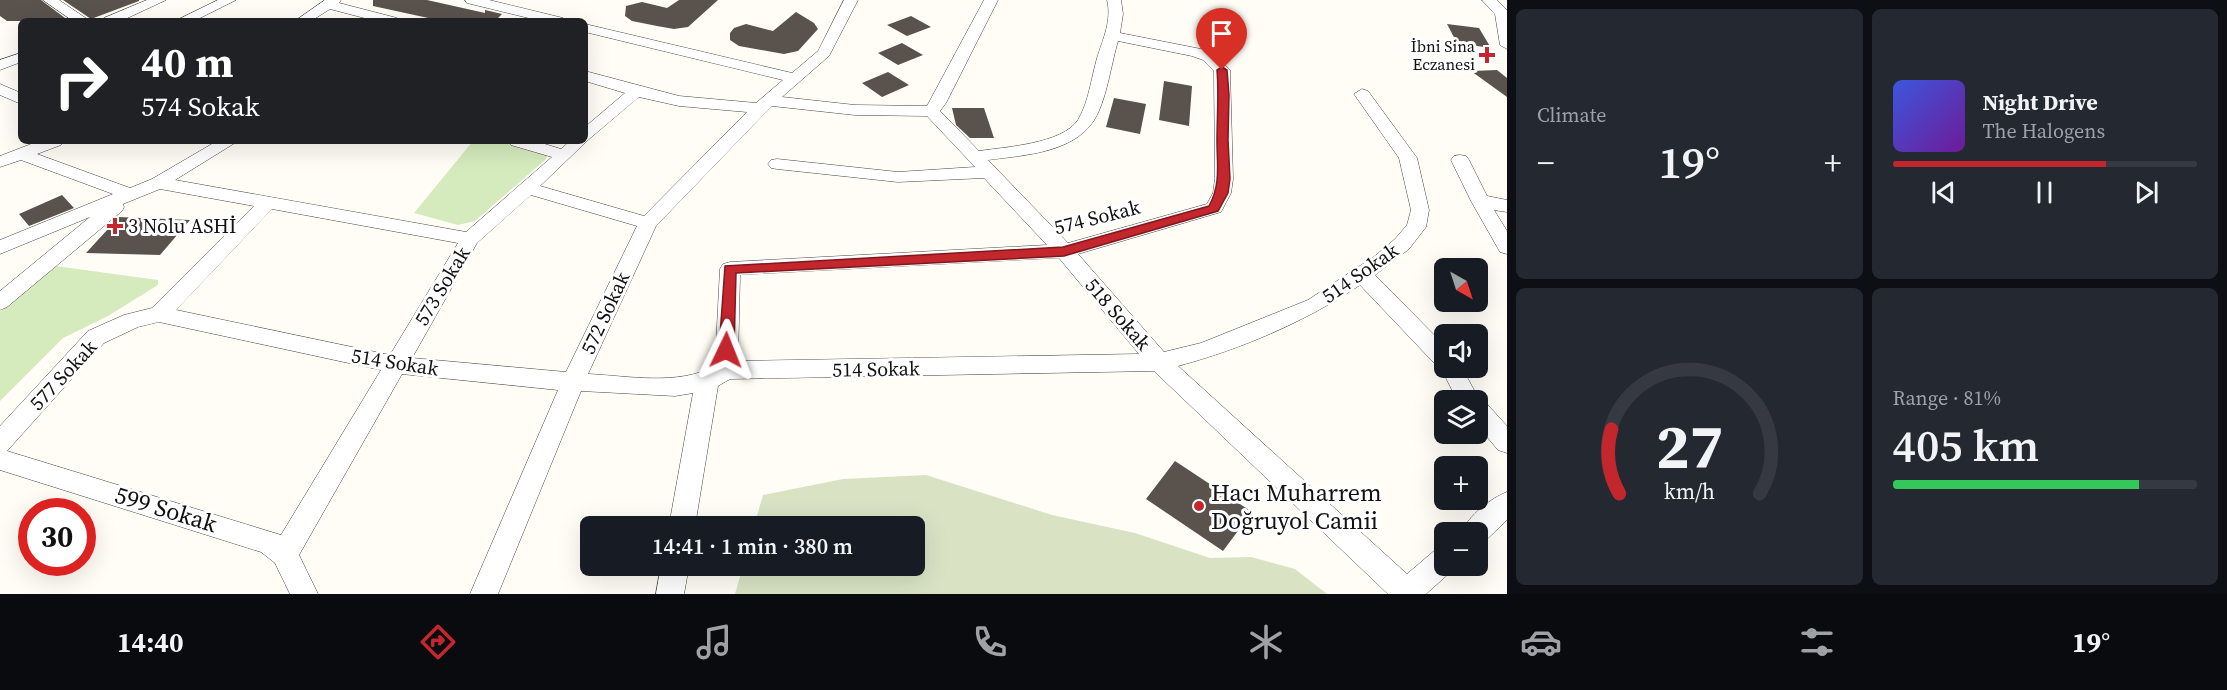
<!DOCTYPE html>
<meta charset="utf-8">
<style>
body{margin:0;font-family:"Source Serif 4",serif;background:#242831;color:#f1f3f6;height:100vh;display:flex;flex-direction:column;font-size:22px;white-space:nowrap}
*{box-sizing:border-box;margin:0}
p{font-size:20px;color:#9ea1a6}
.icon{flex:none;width:33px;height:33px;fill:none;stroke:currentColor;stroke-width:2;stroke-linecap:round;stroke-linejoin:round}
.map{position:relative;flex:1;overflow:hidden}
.sheet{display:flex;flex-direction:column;gap:9px;padding:9px;background:#0d0f14;width:720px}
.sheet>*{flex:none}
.guide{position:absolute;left:18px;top:18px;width:570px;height:126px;border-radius:9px;box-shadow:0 6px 24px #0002;background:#202124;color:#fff;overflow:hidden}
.needle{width:39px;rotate:141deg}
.fabs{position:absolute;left:1434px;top:258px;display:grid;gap:12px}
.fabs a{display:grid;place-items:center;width:54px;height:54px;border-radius:9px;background:#171b24;box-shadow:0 6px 24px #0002;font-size:30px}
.speed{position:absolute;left:18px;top:498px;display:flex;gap:12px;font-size:30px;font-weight:700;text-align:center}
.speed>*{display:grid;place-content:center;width:78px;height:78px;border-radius:50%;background:#171b24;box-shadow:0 6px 24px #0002;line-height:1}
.speed .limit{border:9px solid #d22;background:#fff;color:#111}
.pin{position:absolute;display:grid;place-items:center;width:51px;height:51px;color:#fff;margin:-62px -26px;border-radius:50% 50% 50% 0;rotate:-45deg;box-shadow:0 0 6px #0007}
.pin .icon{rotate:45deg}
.me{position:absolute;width:66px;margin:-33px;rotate:2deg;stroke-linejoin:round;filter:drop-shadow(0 0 4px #0008)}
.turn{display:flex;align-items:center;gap:21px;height:126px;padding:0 24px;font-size:27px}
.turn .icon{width:78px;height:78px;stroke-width:2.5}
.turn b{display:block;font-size:42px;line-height:51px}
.big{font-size:45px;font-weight:600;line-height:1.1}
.sheet .card{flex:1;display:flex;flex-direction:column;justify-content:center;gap:9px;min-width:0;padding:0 21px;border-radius:9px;background:#242831}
.sheet .dial{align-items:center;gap:0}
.dial svg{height:156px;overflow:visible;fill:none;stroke:#363941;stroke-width:7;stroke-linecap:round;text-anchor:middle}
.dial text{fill:#f1f3f6;stroke:none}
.song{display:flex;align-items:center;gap:18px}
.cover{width:72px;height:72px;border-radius:9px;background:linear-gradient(135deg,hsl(230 70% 55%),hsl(280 70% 35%))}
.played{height:6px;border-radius:3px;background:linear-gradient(90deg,#c4262e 70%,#363941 70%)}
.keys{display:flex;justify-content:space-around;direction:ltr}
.heat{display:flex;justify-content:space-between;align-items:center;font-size:33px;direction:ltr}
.charge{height:9px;border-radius:4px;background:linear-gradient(90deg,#34c759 81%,#363941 0)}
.sheet .tiles{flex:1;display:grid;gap:9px;grid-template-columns:repeat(2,1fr)}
.trip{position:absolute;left:580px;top:516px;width:345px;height:60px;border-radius:9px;background:#171b24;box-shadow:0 6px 24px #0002;font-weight:600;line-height:60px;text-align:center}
.dock{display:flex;height:96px;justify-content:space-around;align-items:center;background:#090b0e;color:#9ea1a6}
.dock .icon{width:42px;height:42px}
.dock .selected{color:#c4262e}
.dock b{font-size:27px;color:#f1f3f6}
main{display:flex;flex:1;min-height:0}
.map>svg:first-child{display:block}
.green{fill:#d5ebbd}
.cemetery{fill:#d9e3c4}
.building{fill:#5a524d}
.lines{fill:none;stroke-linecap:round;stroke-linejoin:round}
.minor-casing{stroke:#444;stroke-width:1}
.minor{fill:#fff;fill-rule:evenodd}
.route{fill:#c4262e;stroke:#7f191e;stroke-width:1.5}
.poi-dot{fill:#c4262e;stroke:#fff;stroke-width:2}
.labels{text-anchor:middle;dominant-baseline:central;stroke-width:6;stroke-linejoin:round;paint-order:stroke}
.far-poi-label{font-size:16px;fill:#111;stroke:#fff;text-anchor:end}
.street-label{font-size:20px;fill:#111;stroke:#fff}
.poi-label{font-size:20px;fill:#111;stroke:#fff;text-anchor:start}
.near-poi-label{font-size:24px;fill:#111;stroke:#fff;text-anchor:start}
.near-street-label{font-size:24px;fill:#111;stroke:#fff}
</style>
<main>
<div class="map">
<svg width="1507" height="594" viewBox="0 0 1507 594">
<rect width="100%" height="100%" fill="#fffdf5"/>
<!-- green -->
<path class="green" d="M473,141H500L547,154L546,159L475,221L458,225L414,213Z
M48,265L158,280V285L108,316L63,338L0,401V312Z"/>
<!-- cemetery -->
<path class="cemetery" d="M926,475L1052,515L1135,533L1210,558L1251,557L1295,569L1327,594H735L743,566H915V526H754L763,495L843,479Z"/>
<!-- building -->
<path class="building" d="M0,0H41L69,21H7L0,16Z
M63,0H139V1L91,19Z
M373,0H427L485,13V10L502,14L495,21H442L373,6Z
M679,0H718L688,27L674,29L657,26L632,21L625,16L626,6L642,2L667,8Z
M796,12L814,23L818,29L798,51L784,54L767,51L739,46L730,40V33L734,28L746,24L773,31Z
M911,16L931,27L907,36L887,25Z
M1447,24L1479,28L1491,48L1457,43Z
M902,43L923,55L898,65L878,53Z
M1497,70L1507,78V97L1471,71Z
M888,72L909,85L882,97L862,83Z
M1164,81L1192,86L1189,126L1159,120Z
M1114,98L1146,104L1140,134L1106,127Z
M952,108H984L994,138H970L956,125Z
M62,195L74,208L29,226L19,214Z
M119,217L190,220L160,255L86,253Z
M1175,461L1252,512L1223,551L1146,499Z"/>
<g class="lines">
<!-- minor casing -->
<g class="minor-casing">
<path id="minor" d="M43,0H59L90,21H73Z
M147,0H166L121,21H102L104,18Z
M218,0H236L194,21H175Z
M325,0H341L339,3L397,18L399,21H376L330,9L311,21H295Z
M465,0H489L563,18L565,21H541L467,3Z
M844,0H858L829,56L782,97L855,105L927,106L984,0H998L946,103L940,111L979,151C1005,147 1062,144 1078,120C1089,101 1091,79 1097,58C1103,39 1112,20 1107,0H1121L1123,14L1120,33L1201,49L1213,54L1230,70L1233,179L1231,193L1221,212L1078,254L1164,352L1201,343L1308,300L1375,256L1395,239L1407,225L1411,210L1399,158L1354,94L1362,89L1368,91L1417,158L1429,210L1426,227L1409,249L1375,275L1444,345V368H1462L1480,401L1486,403L1507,426V453L1498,450L1478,426V400H1457L1440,366L1436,365L1360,285C1305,322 1241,349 1178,366L1407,574L1434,551L1444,547V566H1455L1454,569L1426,594H1388L1154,371L730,379L718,386L695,526H669L693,393L675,396L581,391L498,594H470L558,390L402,374L299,555L318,594H290L275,563L261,552L0,470V426L88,331L124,315L152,308L254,206L160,189L123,204L124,207L122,211L7,307L0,310V291L90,217L0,254V240L113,194L21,160L0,167V156L39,141H64L61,145L37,154L130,188L152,179L217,141H238L175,180L466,232L552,157L511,145L508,141H535L561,149L570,141H585V127L625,93L585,81V71L679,96L756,103L783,80L585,32V24L792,73L818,51ZM1118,41L1192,56L1203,60L1214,71L1215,179L1213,193L1207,204L1068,243L988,160C1025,155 1080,153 1098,113C1108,91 1111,65 1118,41ZM639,97L679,106L747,112L644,216L540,186L588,140ZM772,106L855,115L927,116L975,167L898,172L777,159L771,160L768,164L771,168L777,169L898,182L984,178L1047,245L730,262L723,264L720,269L715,366C678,386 629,376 588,374L656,226ZM531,195L637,226L566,372L412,358L477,243ZM272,209L458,243L390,355L176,310ZM1059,258L1139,354L738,361L740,275ZM159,322L381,370L281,535L7,451L104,343L138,327Z
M1482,0H1497L1507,10V49L1500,45L1495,14Z
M21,53V62L0,70V60Z
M0,84L21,93V104L0,95Z
M1460,155L1466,156L1469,160L1487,196L1507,200V212L1494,210L1507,231V254L1500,252L1471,201L1451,160L1454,156Z
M1507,492V520L1485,541L1478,543V532H1462C1468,516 1491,498 1507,492Z
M661,566H689L684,594H656Z"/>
</g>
<!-- minor -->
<use href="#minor" class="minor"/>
</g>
<!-- route -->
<path class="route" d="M1222,67L1227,70L1229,95L1228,140L1230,179L1228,193L1218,211L1064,256L736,273L734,350L732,354H721L719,350L725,266L1063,247L1209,206C1221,184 1217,165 1217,141C1217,117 1219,94 1217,70Z"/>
<!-- markers -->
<g class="poi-dot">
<path d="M1484 46h6v6h6v6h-6v6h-6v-6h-6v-6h6z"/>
<path d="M112 217h6v6h6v6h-6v6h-6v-6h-6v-6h6z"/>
<circle cx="1199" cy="506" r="6"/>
</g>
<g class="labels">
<!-- far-poi labels -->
<g class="far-poi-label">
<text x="1475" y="46">İbni Sina<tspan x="1475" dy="18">Eczanesi</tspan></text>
</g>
<!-- street labels -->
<g class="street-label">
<text transform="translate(1097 217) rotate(-14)">574 Sokak</text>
<text transform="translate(1360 273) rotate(-35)">514 Sokak</text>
<text transform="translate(442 286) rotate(-59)">573 Sokak</text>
<text transform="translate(605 313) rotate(-65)">572 Sokak</text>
<text transform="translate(1118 314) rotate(49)">518 Sokak</text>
<text transform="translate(395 362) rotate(9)">514 Sokak</text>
<text transform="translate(876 369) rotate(-1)">514 Sokak</text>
<text transform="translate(63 375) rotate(-47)">577 Sokak</text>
</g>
<!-- poi labels -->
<g class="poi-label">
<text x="128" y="226">3 Nolu ASHİ</text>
</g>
<!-- near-poi labels -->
<g class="near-poi-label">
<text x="1211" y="492">Hacı Muharrem<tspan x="1211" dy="28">Doğruyol Camii</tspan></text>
</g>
<!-- near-street labels -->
<g class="near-street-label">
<text transform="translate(166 509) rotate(17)">599 Sokak</text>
</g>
</g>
</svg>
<div class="fabs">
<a><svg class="needle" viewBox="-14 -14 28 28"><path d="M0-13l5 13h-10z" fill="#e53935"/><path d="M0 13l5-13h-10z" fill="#9ea1a6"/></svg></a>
<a><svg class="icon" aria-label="sound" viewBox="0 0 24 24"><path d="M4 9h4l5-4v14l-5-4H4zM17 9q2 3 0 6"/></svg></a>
<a><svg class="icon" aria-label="layers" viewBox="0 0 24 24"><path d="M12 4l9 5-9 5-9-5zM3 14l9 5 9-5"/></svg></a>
<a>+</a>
<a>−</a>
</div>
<div class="speed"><div class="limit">30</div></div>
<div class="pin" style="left:1222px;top:70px;background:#d93025"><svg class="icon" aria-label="arrive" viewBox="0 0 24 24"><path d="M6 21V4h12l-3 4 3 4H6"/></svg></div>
<svg class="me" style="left:726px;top:350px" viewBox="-20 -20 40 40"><path d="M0-17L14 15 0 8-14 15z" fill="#c4262e" stroke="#fff" stroke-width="4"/></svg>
<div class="trip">14:41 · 1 min · 380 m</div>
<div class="guide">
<div class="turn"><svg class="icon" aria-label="right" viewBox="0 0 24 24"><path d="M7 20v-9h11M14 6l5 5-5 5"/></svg><div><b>40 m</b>574 Sokak</div></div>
</div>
</div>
<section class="sheet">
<div class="tiles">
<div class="card"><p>Climate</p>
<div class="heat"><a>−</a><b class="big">19°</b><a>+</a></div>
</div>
<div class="card">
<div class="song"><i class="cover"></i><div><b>Night Drive</b><p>The Halogens</p></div></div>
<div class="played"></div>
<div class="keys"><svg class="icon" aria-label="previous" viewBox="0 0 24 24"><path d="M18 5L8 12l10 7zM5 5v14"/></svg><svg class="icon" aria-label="pause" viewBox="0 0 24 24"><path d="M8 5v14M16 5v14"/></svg><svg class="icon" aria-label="next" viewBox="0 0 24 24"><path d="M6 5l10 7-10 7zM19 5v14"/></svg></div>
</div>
<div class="card dial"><svg viewBox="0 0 100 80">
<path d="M14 69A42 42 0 1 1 86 69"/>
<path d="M14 69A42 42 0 0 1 10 36" stroke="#c4262e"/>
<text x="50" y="56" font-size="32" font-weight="700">27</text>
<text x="50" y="72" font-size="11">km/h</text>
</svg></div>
<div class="card"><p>Range · 81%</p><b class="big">405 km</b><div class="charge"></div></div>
</div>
</section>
</main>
<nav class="dock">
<b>14:40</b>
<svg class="icon selected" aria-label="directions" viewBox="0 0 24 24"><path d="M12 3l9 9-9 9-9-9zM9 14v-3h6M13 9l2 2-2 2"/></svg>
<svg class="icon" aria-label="music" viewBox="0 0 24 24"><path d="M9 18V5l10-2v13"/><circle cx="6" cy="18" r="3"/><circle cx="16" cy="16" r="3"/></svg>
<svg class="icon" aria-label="phone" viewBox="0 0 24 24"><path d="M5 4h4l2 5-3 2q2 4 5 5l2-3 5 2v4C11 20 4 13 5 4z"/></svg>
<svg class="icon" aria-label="climate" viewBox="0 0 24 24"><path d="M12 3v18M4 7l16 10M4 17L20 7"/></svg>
<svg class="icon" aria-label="car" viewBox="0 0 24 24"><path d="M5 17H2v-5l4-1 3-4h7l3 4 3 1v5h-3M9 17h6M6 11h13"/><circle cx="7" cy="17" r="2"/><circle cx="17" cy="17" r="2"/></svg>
<svg class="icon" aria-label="filters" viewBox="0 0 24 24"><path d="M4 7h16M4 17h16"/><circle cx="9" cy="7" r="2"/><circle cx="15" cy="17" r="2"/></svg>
<b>19°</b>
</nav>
